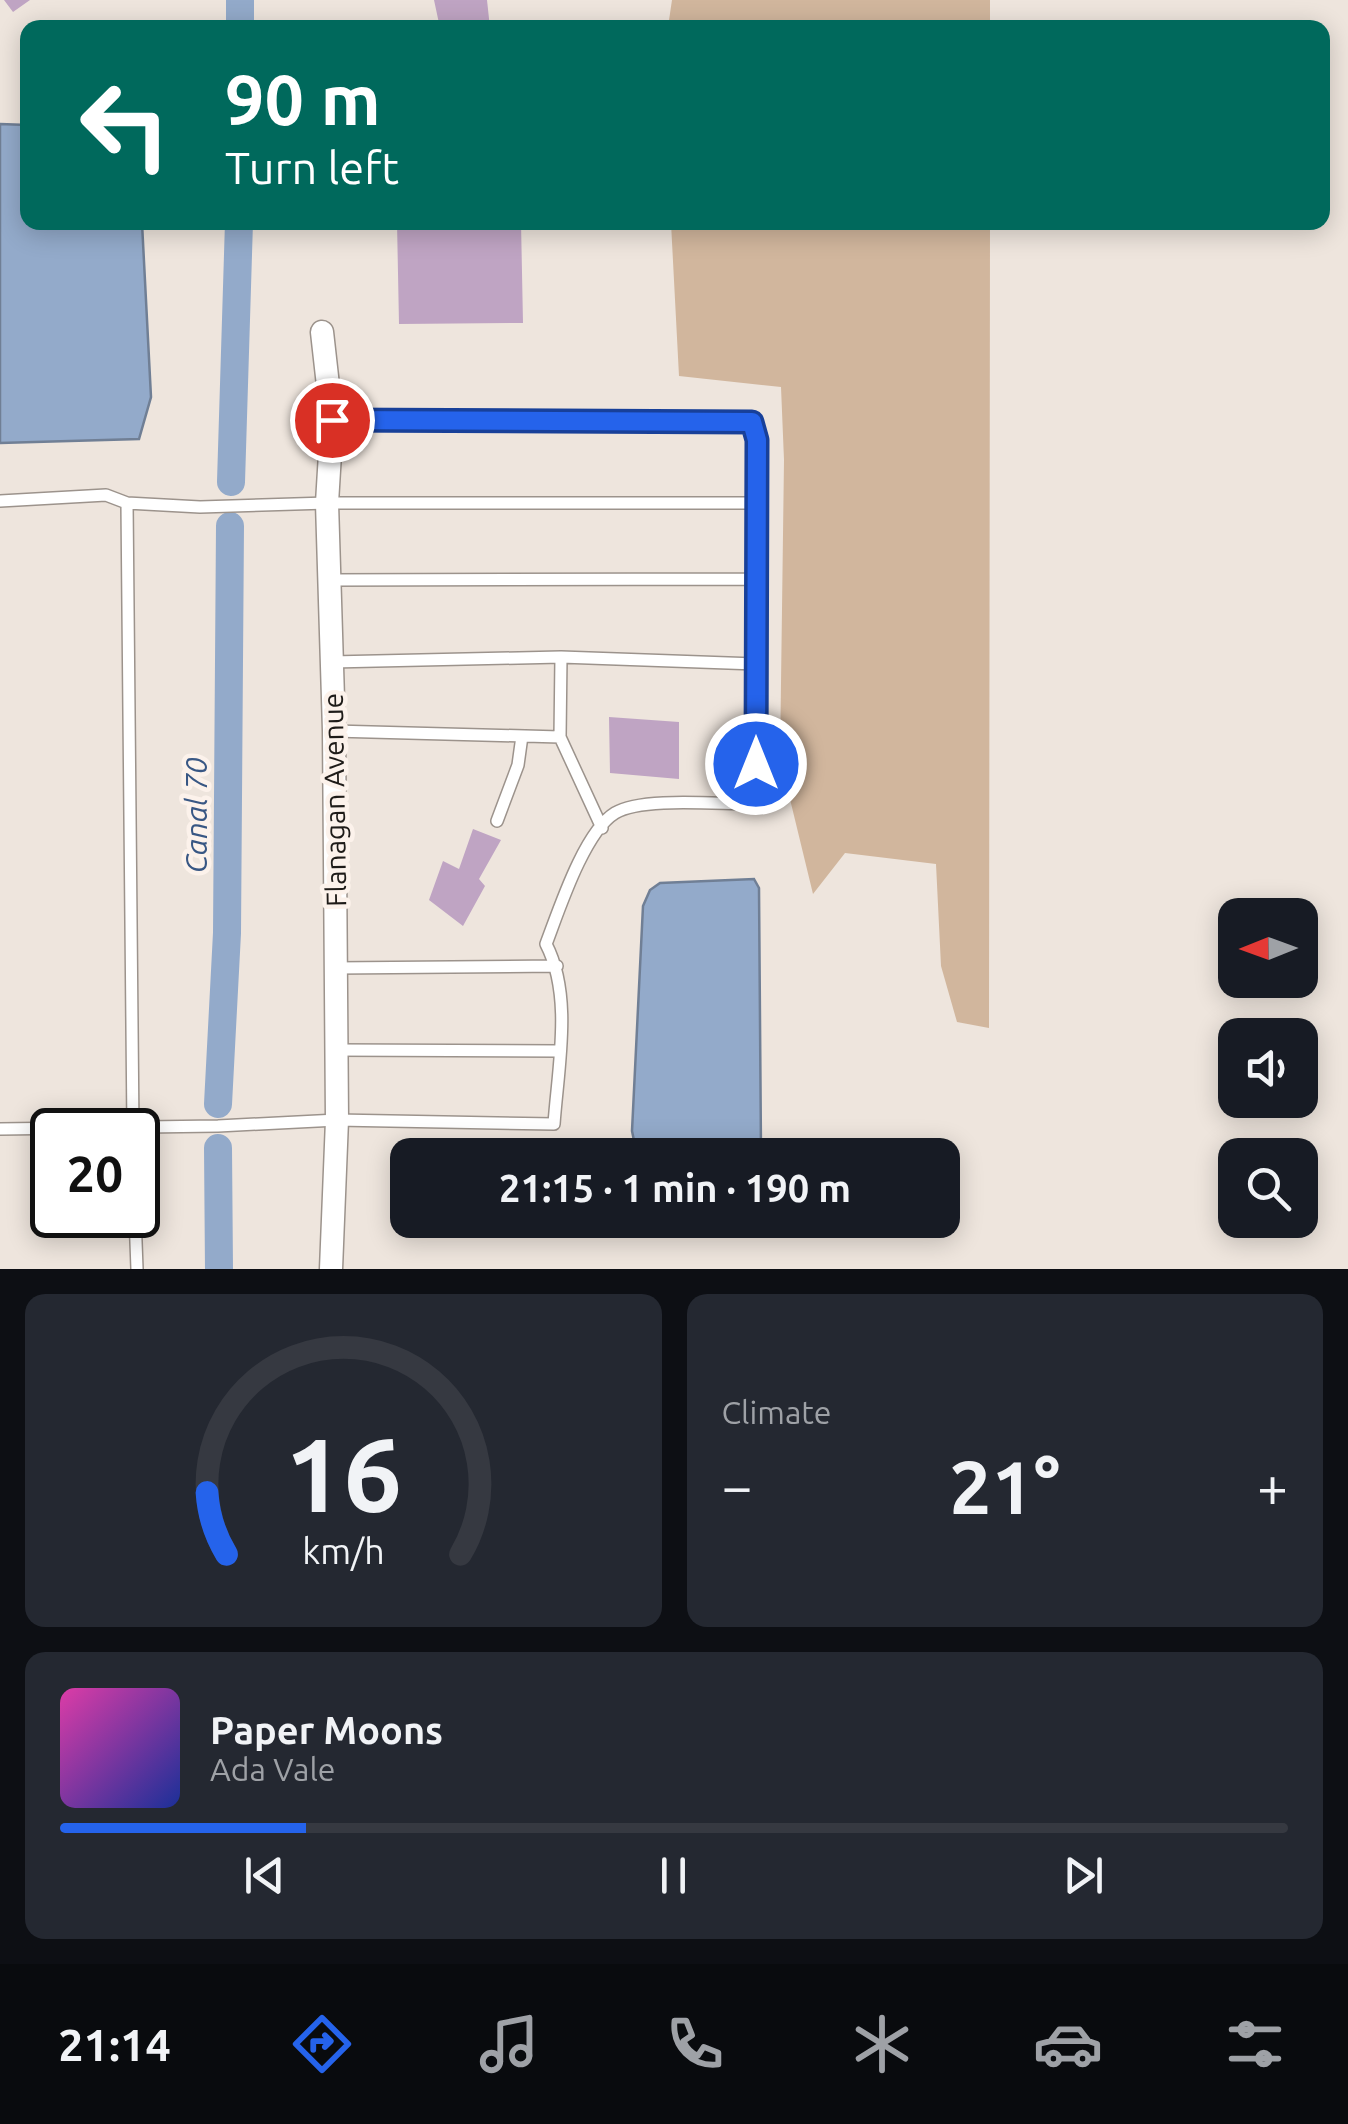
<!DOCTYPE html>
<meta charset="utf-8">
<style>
body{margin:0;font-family:Ubuntu,sans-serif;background:#242831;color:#f1f3f6;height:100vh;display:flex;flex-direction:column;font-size:38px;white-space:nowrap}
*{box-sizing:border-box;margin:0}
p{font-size:32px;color:#9ea1a6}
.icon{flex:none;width:55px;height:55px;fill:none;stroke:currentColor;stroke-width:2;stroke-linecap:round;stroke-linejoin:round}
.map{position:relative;height:1269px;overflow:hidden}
.drawer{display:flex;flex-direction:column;gap:25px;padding:25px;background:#0d0f14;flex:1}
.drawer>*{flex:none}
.guide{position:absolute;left:20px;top:20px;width:1310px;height:210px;border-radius:20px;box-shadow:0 5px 25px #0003;background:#00695c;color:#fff;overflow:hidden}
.needle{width:65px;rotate:269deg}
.tools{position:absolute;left:1218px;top:898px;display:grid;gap:20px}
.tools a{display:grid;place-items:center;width:100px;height:100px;border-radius:20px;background:#171b24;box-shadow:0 5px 25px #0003;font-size:50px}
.speed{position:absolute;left:30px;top:1108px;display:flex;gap:20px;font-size:50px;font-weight:700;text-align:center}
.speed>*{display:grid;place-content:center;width:130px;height:130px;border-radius:50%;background:#171b24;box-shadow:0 5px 25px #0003;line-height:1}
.speed .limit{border:5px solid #111;border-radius:15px;background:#fff;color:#111}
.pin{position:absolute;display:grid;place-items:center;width:85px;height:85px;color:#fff;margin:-42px;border:5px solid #fff;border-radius:50%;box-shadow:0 2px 10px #0007}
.me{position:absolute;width:110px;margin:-55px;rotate:0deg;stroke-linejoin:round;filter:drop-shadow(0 0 8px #0008)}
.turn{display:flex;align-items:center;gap:35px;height:210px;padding:0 40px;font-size:45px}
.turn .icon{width:130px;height:130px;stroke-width:2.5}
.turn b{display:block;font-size:70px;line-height:85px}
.big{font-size:75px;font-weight:600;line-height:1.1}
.drawer .widget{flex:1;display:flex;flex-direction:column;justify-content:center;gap:15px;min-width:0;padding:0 35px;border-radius:20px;background:#242831}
.drawer .dial{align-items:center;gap:0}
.dial svg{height:260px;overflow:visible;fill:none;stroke:#363941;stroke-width:7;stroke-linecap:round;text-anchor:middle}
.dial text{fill:#f1f3f6;stroke:none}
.song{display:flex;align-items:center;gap:30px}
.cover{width:120px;height:120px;border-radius:15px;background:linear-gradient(135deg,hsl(320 70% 55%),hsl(230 70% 35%))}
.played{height:10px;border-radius:5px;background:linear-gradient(90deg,#2563eb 20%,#363941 20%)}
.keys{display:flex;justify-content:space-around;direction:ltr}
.heat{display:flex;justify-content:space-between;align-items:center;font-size:55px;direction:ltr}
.drawer .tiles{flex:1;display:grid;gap:25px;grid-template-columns:1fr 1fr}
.widget:last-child{grid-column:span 2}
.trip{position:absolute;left:390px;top:1138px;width:570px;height:100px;border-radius:20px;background:#171b24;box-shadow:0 5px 25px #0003;font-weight:600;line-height:100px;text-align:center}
.tabs{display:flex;height:160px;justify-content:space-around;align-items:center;background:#090b0e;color:#9ea1a6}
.tabs .icon{width:70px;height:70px}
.tabs .active{color:#2563eb}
.tabs b{font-size:45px;color:#f1f3f6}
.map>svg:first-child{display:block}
.green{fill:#d1b69d}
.water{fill:#93aaca;stroke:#707f95;stroke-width:2.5}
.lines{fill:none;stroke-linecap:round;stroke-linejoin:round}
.canal{stroke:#93aaca;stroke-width:28}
.building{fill:#bfa4c3}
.lane-casing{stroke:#9c938c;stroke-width:14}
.street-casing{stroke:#9c938c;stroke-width:25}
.lane{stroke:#fff;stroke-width:11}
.street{stroke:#fff;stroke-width:22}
.route-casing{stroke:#184099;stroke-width:25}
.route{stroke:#2563eb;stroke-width:18}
.labels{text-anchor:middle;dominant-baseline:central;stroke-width:9;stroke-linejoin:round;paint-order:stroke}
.street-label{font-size:28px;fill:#1e1b18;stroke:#fcf2eb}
.water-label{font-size:30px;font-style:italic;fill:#385784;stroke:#fcf2eb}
</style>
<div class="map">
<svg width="1348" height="1269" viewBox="0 0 1348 1269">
<rect width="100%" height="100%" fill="#eee5dd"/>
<!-- green -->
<path class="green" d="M672,0H990V27H668Z
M671,223H990L989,1028L957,1022L941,966L936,864L845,853L813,894L780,758L784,460L781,387L679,376Z"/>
<!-- water -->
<path class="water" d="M0,124L27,125L28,222L142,223L151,397L139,439L0,443Z
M754,879L759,888L761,1152L758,1155H637L632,1131L643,906L650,890L660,883Z"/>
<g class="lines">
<!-- canal -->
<path class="canal" d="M240,28V0
M231,482L239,222
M218,1104L227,933L230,526
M218,1148L219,1269"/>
</g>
<!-- building -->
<path class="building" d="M4,0H30L13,12Z
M434,0H487L490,28H440Z
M397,222H521L523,323L399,324Z
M609,717L679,722V779L610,773Z
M473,829L501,840L479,879L485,886L463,926L429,900L443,861L459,869Z"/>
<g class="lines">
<!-- lane casing -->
<g class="lane-casing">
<path id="lane" d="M0,501L106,495L127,503L200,507L327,503H757
M127,503L133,1130
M330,580L757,579
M332,662L561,657L756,664
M334,731L560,737L561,657
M560,737L602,828
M497,821L518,765L522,736
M335,968L557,966
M336,1050L559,1051
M0,1129L218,1126L337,1120L554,1124C558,1067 573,996 546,944C559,910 584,832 615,813C641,797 716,804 748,804L756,764L757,440L753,422L332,421
M135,1215L137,1269"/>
</g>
<!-- street casing -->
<g class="street-casing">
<path id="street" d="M322,332L332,421L327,503L334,731L337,1120L331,1269"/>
</g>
<!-- lane -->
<use href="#lane" class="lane"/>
<!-- street -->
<use href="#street" class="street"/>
</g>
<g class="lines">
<!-- route casing -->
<g class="route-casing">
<path id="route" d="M332,420L752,422L757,440L756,764"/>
</g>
<!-- route -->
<use href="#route" class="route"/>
</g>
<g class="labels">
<!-- street labels -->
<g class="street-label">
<text transform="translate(334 800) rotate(-91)">Flanagan Avenue</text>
</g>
<!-- water labels -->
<g class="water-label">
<text transform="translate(196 815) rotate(-90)">Canal 70</text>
</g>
</g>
</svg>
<div class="tools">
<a><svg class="needle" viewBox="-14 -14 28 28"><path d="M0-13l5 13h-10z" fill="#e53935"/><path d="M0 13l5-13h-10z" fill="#9ea1a6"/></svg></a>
<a><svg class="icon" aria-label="sound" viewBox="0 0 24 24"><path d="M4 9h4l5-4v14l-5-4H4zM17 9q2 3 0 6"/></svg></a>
<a><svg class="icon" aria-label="search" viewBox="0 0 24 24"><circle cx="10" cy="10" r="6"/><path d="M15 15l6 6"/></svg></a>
</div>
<div class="speed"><div class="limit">20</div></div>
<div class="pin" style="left:332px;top:420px;background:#d93025"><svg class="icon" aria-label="arrive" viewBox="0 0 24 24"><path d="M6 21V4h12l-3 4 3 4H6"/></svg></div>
<svg class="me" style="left:756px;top:764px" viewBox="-20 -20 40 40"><circle r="17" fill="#2563eb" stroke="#fff" stroke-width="3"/><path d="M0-11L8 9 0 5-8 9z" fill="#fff"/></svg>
<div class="trip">21:15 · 1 min · 190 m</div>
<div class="guide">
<div class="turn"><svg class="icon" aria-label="left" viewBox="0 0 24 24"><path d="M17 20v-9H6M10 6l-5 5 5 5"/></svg><div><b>90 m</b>Turn left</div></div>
</div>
</div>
<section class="drawer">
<div class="tiles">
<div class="widget dial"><svg viewBox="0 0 100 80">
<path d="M14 69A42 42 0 1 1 86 69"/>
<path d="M14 69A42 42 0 0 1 8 50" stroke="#2563eb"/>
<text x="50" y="56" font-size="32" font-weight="700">16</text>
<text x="50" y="72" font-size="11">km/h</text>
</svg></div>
<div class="widget"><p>Climate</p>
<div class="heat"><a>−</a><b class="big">21°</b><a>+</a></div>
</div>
<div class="widget">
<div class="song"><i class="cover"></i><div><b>Paper Moons</b><p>Ada Vale</p></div></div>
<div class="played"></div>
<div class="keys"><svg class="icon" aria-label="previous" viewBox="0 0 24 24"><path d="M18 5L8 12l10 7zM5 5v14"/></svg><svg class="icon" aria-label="pause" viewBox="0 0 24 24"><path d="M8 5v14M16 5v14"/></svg><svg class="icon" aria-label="next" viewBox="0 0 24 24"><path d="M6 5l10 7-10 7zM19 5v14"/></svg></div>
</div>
</div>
</section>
<nav class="tabs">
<b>21:14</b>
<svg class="icon active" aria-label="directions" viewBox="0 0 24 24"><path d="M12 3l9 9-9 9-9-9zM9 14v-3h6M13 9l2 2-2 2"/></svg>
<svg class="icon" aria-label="music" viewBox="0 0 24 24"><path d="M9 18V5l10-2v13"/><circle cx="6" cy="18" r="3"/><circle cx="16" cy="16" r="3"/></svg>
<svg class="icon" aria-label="phone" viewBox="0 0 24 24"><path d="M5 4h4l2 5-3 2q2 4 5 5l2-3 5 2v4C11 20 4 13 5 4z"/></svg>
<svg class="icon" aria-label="climate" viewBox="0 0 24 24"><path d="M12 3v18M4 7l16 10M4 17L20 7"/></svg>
<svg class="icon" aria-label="car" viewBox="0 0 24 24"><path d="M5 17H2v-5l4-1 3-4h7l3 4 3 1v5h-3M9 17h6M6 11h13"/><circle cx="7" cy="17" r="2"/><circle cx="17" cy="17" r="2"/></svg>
<svg class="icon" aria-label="filters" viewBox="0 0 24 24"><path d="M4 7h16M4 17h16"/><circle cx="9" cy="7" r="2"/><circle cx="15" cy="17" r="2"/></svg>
</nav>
